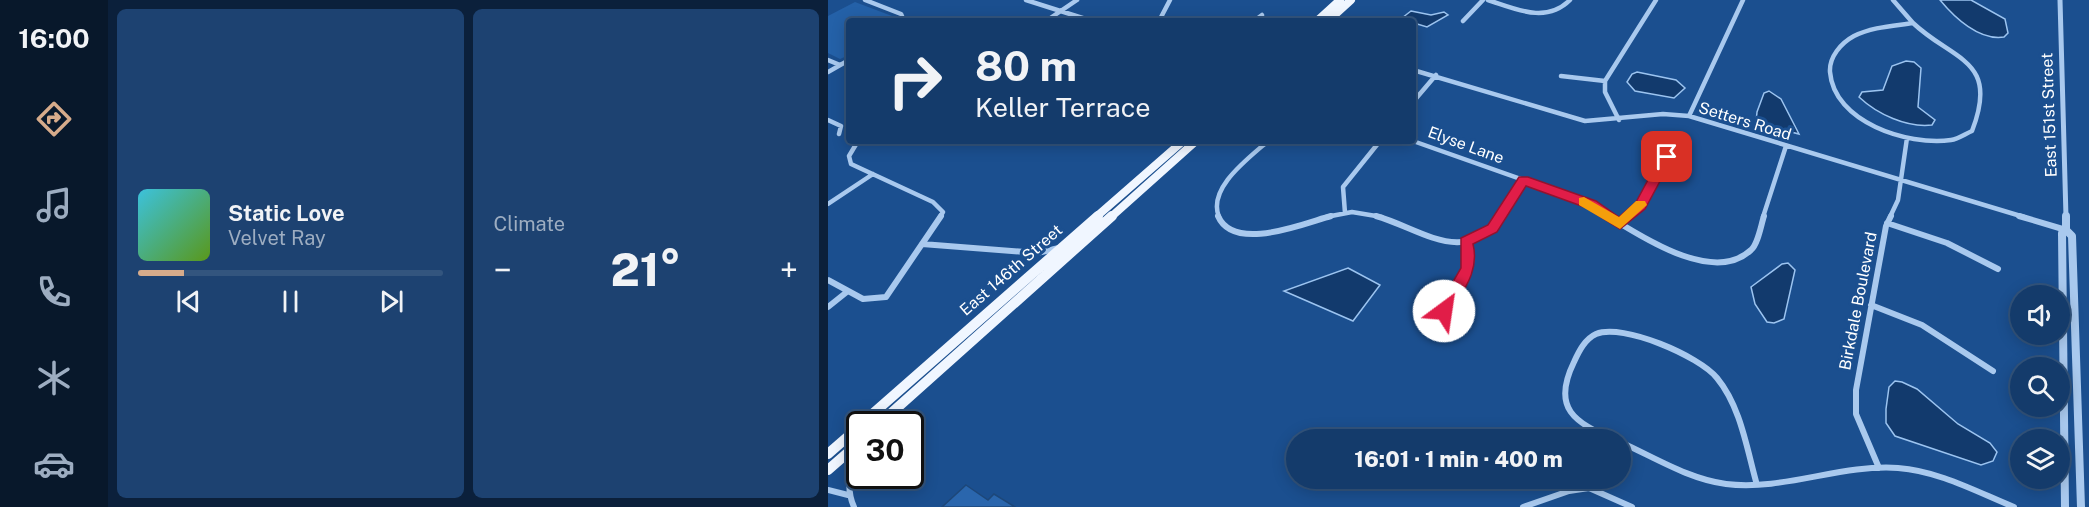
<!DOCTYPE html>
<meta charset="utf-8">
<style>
body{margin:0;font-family:"Public Sans",sans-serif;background:#1d4271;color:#f1f3f6;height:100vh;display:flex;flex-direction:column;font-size:22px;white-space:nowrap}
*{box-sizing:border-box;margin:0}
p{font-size:20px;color:#9dadc1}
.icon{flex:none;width:33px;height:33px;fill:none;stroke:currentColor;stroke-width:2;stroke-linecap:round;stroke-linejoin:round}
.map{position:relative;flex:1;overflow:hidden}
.details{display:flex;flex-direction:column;gap:9px;padding:9px;background:#0b203b;width:720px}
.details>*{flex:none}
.guide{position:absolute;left:18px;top:18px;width:570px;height:126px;border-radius:6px;box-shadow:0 3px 15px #0003,0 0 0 2px #33557e;background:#143b6b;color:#f1f3f6;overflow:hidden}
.tools{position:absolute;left:1182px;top:285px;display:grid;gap:12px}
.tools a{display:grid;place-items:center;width:60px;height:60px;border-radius:50%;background:#143b6b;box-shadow:0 3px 15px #0003,0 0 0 2px #33557e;font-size:30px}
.speed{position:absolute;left:18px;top:411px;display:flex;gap:12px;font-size:30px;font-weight:700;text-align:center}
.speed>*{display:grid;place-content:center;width:78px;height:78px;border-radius:50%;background:#143b6b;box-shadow:0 3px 15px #0003,0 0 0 2px #33557e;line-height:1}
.speed .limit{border:3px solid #111;border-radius:9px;background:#fff;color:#111}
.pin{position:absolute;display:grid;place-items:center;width:51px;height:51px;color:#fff;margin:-26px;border-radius:12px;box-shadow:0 3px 9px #0006}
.me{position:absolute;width:66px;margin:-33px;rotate:31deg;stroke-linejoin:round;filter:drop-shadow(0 0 4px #0008)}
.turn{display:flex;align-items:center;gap:21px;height:126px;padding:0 30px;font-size:27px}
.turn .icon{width:78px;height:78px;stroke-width:2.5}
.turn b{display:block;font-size:42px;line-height:51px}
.big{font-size:45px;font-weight:800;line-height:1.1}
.details .tile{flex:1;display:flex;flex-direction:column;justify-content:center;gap:9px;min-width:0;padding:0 21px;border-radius:9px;background:#1d4271}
.song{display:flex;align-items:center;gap:18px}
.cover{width:72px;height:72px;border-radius:9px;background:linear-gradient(135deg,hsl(190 70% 55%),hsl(90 70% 35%))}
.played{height:6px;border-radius:3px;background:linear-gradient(90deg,#d6ab8b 15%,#33557e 15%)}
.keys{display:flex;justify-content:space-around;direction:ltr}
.heat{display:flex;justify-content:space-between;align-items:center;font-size:33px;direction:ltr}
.details .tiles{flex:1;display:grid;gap:9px;grid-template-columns:repeat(2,1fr)}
.trip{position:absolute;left:458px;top:429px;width:345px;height:60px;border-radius:30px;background:#143b6b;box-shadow:0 3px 15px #0003,0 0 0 2px #33557e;font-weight:800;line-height:60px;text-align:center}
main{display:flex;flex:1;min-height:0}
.tabs{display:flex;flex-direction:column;width:108px;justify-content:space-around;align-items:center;background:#08182b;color:#9dadc1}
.tabs .icon{width:42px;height:42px}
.tabs .on{color:#d6ab8b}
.tabs b{font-size:27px;color:#f1f3f6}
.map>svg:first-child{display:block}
.green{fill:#2461a8}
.water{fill:#123a6d;stroke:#9cc4f0;stroke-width:1.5}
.building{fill:#2a66ad;stroke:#1d4779;stroke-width:1.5}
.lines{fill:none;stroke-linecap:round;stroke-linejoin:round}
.minor-far1{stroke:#a9c9ee;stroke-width:4.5}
.minor{stroke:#a9c9ee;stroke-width:6}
.tertiary-far1{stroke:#a9c9ee;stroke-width:5}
.tertiary{stroke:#a9c9ee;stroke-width:8}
.primary-far1{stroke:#f0f6ff;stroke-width:8}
.primary{stroke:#f0f6ff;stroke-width:10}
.route{fill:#e11d48;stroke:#92132f;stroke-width:1.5}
.slow{fill:#f59e0b}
.labels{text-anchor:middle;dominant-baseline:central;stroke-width:6;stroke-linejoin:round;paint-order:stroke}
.street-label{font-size:16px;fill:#fff;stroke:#1b4f8f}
</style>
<main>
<nav class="tabs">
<b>16:00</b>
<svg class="icon on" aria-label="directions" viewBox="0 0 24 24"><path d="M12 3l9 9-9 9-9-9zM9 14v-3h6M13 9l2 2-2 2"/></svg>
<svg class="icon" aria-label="music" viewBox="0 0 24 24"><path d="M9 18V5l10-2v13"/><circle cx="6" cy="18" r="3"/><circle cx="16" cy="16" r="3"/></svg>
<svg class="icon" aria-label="phone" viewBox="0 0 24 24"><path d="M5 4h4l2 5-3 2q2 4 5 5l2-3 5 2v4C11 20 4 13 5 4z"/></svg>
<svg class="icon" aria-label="climate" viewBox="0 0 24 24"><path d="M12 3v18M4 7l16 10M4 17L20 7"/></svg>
<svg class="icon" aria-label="car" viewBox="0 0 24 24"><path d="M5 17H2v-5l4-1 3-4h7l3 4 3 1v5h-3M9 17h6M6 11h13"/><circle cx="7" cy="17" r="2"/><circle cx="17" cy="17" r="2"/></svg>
</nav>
<section class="details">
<div class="tiles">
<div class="tile">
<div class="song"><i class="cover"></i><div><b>Static Love</b><p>Velvet Ray</p></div></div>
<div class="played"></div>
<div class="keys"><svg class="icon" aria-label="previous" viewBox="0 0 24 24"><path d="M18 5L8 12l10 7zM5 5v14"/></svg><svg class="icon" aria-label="pause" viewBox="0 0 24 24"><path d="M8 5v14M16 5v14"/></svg><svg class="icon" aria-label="next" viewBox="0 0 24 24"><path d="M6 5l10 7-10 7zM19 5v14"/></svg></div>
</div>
<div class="tile"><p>Climate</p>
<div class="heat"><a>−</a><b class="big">21°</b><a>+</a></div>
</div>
</div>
</section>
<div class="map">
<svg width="1261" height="507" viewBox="0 0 1261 507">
<rect width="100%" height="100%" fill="#1b4f8f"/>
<!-- green -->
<path class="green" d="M27,2L64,16L68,21H21V55L12,59L0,53V16Z"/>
<!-- water -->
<path class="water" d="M1112,0H1143L1177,19L1180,33L1176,37C1151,41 1126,17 1112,0Z
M583,11L603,15L616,12L620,15L599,27L576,20L574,18Z
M1078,61L1086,62L1093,68L1090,107L1107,120L1104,125C1079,128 1049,114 1031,97L1034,92L1055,90L1064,66Z
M809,72L848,80L857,88L846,98L807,91L799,82L804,74Z
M941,91L953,99L971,134L928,123L929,112L936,93Z
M960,263L967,270L956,319L946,323L939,322L927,304L923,287L954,264Z
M520,268L552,285L525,321L456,291Z
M1067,381L1074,382L1089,389L1130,424L1162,443L1169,452L1165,461L1153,465L1067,436L1058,423V409L1061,387Z"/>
<!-- building -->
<path class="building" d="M138,485L160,500L166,494L187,507H114Z"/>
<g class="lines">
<!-- minor-far1 -->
<path class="minor-far1" d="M37,0L73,14L76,21
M198,0L264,21
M660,0C688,9 718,24 742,0
M1065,0L1085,23
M218,21L249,0
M331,21L342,0
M426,21L434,15
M635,21L655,0
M1085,23C1125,61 1172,59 1144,131C1137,134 1130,139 1123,140C1079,146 1006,122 1002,72C1001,57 1013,43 1026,36C1044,27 1065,26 1085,23Z
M0,60L12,65
M585,70L757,121L835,114L861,116L1196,217
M0,72L21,60
M733,76L777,81
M585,102L608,75
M861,116L915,0
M0,120L13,126L11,134
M791,120L777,92V81L828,0
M30,141L21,156L23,164L105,202L115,212L112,217
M585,141L758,202L782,217
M0,204L45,174
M517,213L515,187L552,141
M391,217C379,188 421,158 440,141
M498,217L524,212L554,217
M674,217L695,180
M800,217L812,206L839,157
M935,217L958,146
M1062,217L1070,200L1079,138"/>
<!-- minor -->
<path class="minor" d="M390,216C406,253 477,223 503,216
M548,216C594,229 636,268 675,216
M780,216C814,237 886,285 923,250C930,244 933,225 936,216
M1191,216L1238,230
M1059,223L1119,243L1170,269
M792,224L801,216
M94,244L209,253L231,248
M0,280L35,299L58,297L113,216
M1043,305L1094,325L1165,371
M0,307L20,291
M616,311L638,270V241
M786,440C747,422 723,409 746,362C751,351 757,339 768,334C795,323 871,356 889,378C913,407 919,450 929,485
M792,442C826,457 860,479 898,484C956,491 1012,464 1070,468C1111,471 1149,492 1186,507
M1051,468L1028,414V390L1058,226L1063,216
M0,490L20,495
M26,507C17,486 22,469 32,449
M695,507L741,491L761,488L804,507"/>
<!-- tertiary-far1 -->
<path class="tertiary-far1" d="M1232,0L1238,217"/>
<!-- tertiary -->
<path class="tertiary" d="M1238,230L1244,236L1253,507
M1237,507L1234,233L1238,230V216"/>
<!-- primary-far1 -->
<path class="primary-far1" d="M489,21L512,0
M500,21L523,0
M268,217L355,141
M283,217L368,141"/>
<!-- primary -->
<path class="primary" d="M33,424L270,216
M51,424L284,216
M0,454L32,426
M0,470L32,442"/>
</g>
<!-- route -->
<path class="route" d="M839,153L845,157L817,209L792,229L759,208L698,186L669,232L645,244C652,272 634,292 621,315H611L608,311L633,268V238L660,225L691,177H700L768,201L791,217L808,202L834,154Z"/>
<!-- slow -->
<path class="slow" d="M756,197L791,217L808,201H817L819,205L792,229L751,205V198Z"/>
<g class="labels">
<!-- street labels -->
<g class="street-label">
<text transform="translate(1221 115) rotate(-92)">East 151st Street</text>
<text transform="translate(917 121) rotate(17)">Setters Road</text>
<text transform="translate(638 145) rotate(20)">Elyse Lane</text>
<text transform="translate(183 270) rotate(-41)">East 146th Street</text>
<text transform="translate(1030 301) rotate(-79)">Birkdale Boulevard</text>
</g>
</g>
</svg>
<div class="tools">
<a><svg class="icon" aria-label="sound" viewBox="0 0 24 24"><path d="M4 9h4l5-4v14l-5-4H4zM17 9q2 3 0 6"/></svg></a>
<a><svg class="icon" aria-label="search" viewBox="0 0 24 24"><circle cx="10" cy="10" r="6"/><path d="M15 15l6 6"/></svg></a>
<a><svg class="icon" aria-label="layers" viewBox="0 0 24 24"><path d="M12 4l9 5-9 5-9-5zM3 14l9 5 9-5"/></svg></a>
</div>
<div class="speed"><div class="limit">30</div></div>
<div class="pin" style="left:839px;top:157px;background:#d93025"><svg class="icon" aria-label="arrive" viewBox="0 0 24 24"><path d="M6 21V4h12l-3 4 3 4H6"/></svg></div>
<svg class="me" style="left:616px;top:311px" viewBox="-20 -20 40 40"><circle r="19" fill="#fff"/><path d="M0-13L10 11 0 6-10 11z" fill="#e11d48"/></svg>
<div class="trip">16:01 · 1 min · 400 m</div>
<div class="guide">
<div class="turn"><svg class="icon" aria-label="right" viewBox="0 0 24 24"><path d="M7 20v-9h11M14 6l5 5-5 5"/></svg><div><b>80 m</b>Keller Terrace</div></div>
</div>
</div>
</main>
